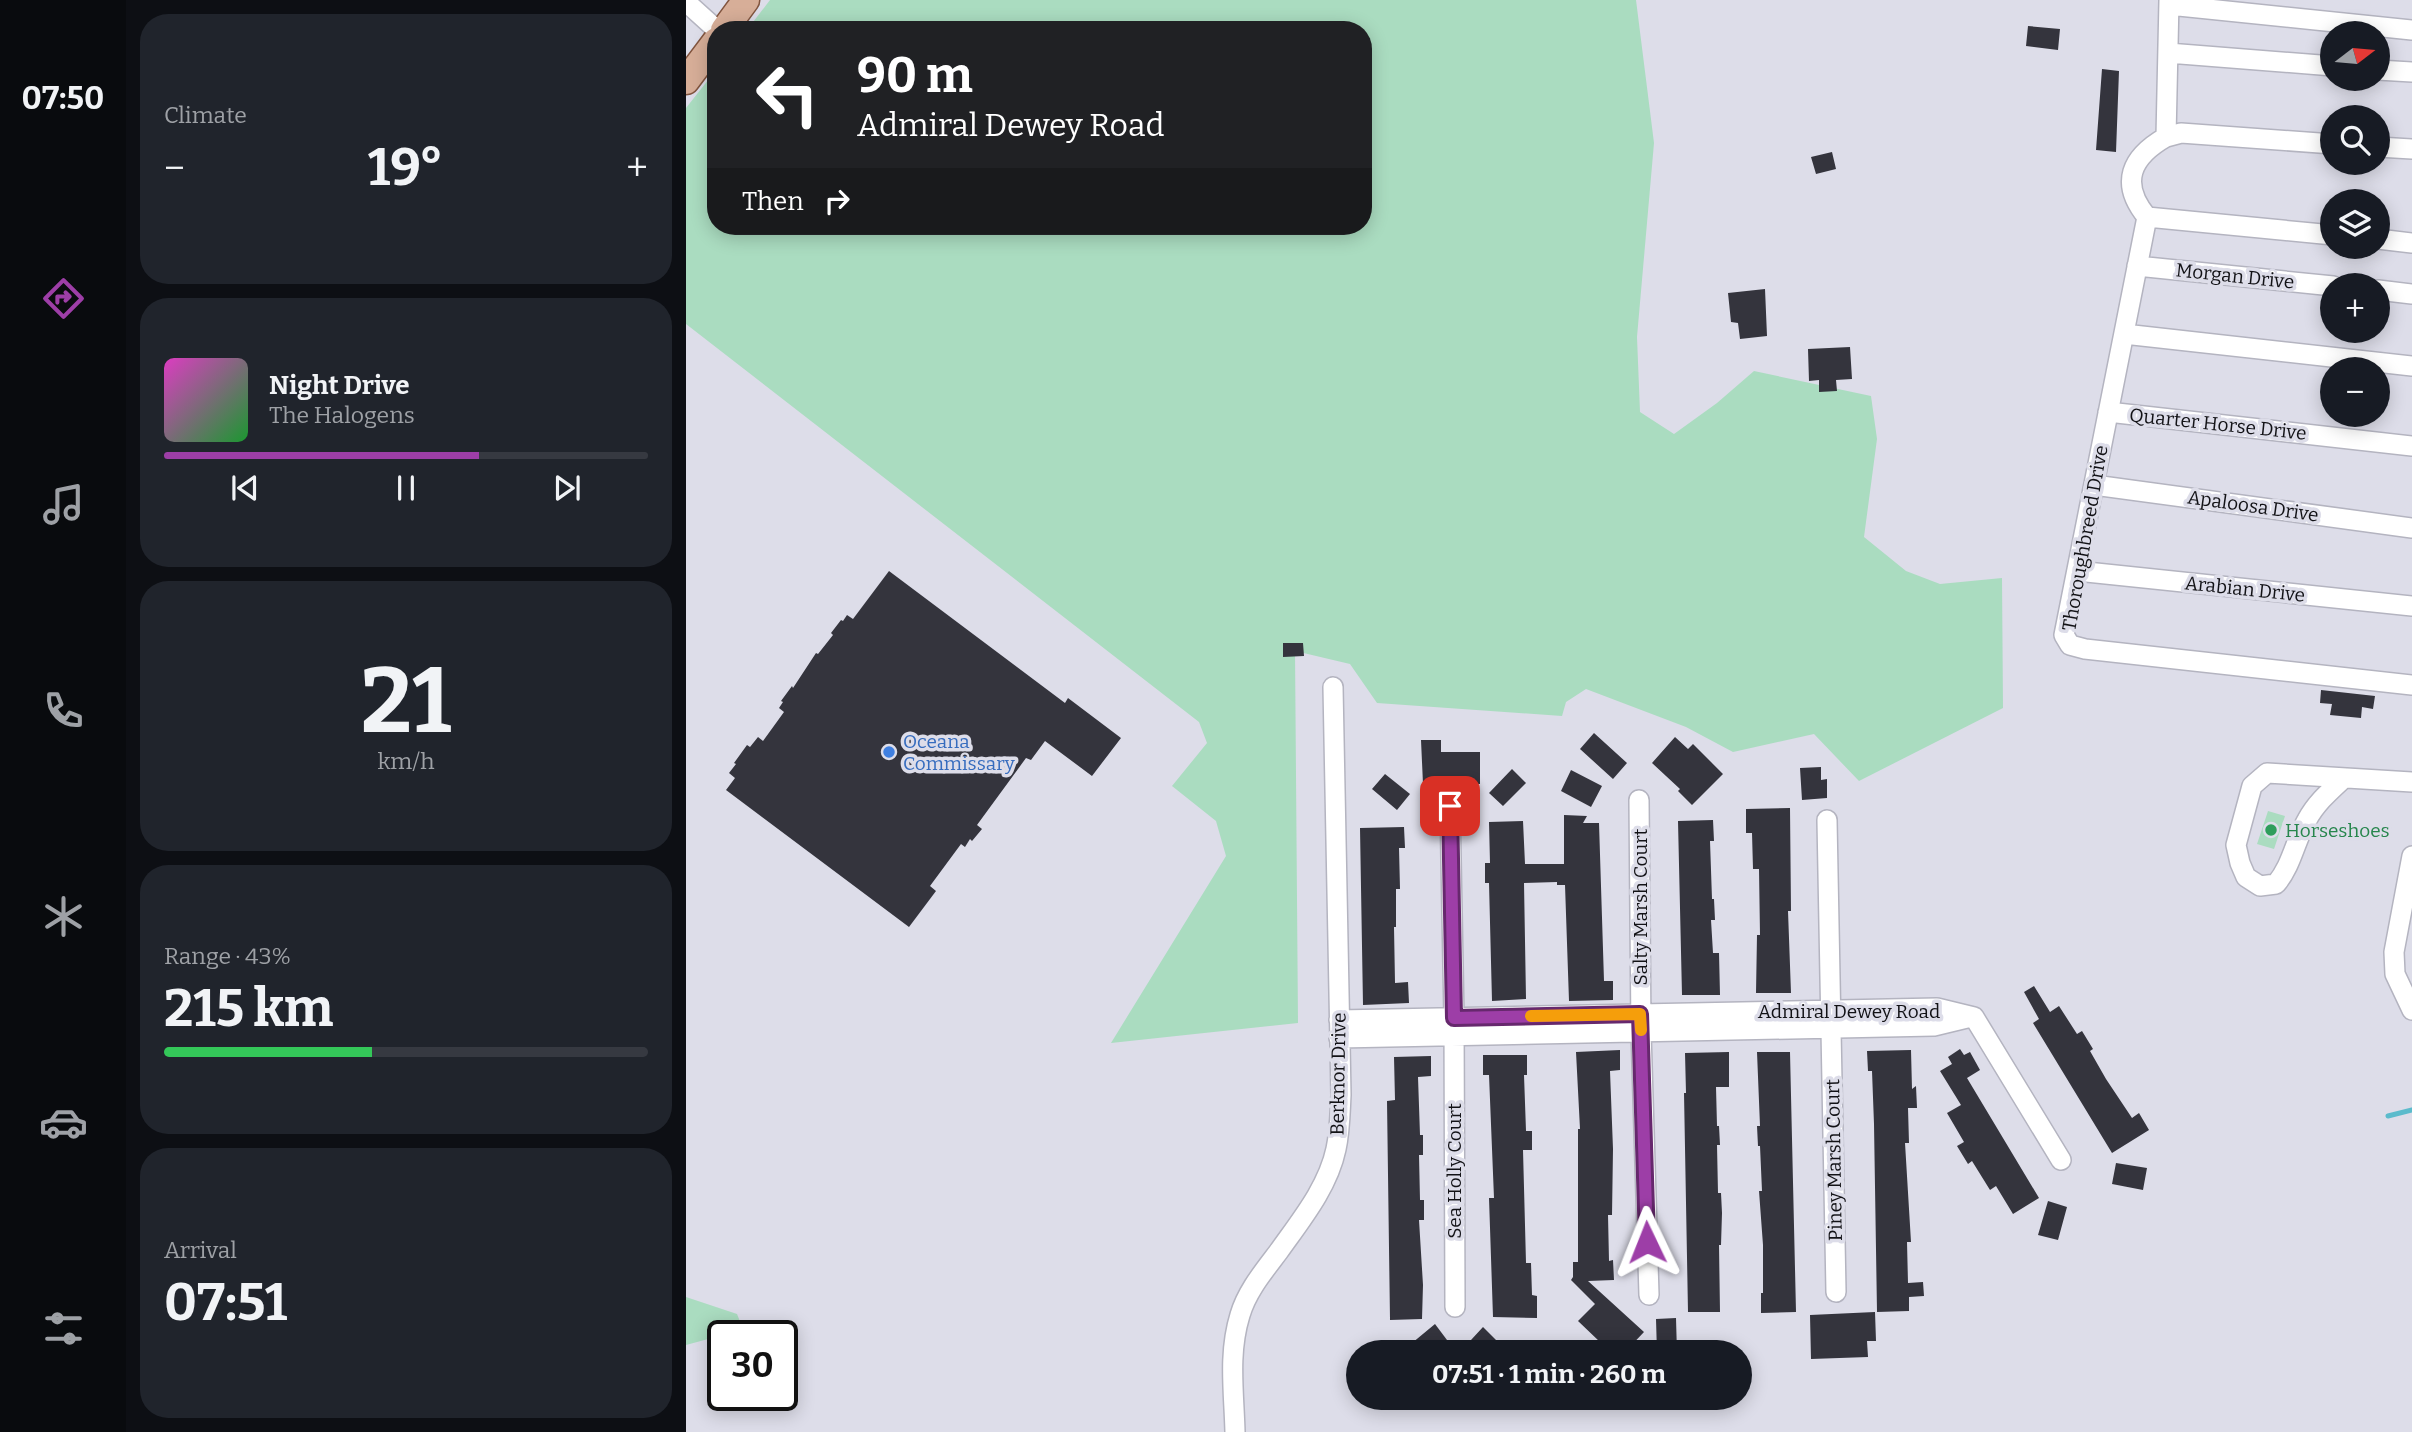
<!DOCTYPE html>
<meta charset="utf-8">
<style>
body{margin:0;font-family:Bitter,serif;background:#20242c;color:#f1f3f6;height:100vh;display:flex;flex-direction:column;font-size:26px;white-space:nowrap}
*{box-sizing:border-box;margin:0}
p{font-size:23px;color:#9ea1a6}
.icon{flex:none;width:38px;height:38px;fill:none;stroke:currentColor;stroke-width:2;stroke-linecap:round;stroke-linejoin:round}
.map{position:relative;flex:1;overflow:hidden}
.sheet{display:flex;flex-direction:column;gap:14px;padding:14px;background:#0d0f14;width:560px}
.sheet>*{flex:none}
.guide{position:absolute;left:21px;top:21px;width:665px;height:214px;border-radius:28px;box-shadow:0 4px 18px #0003;background:#202124;color:#fff;overflow:hidden}
.needle{width:46px;rotate:74deg}
.tools{position:absolute;left:1634px;top:21px;display:grid;gap:14px}
.tools a{display:grid;place-items:center;width:70px;height:70px;border-radius:50%;background:#171b24;box-shadow:0 4px 18px #0003;font-size:35px}
.speed{position:absolute;left:21px;top:1320px;display:flex;gap:14px;font-size:35px;font-weight:700;text-align:center}
.speed>*{display:grid;place-content:center;width:91px;height:91px;border-radius:50%;background:#171b24;box-shadow:0 4px 18px #0003;line-height:1}
.speed .limit{border:4px solid #111;border-radius:10px;background:#fff;color:#111}
.pin{position:absolute;display:grid;place-items:center;width:60px;height:60px;color:#fff;margin:-30px;border-radius:14px;box-shadow:0 4px 10px #0006}
.me{position:absolute;width:77px;margin:-38px;rotate:358deg;stroke-linejoin:round;filter:drop-shadow(0 0 5px #0008)}
.turn{display:flex;align-items:center;gap:24px;height:147px;padding:0 35px;font-size:32px}
.turn .icon{width:91px;height:91px;stroke-width:2.5}
.turn b{display:block;font-size:49px;line-height:60px}
.then{display:flex;align-items:center;height:66px;padding:0 35px;background:#0003;gap:14px;font-size:26px}
.big{font-size:52px;font-weight:700;line-height:1.1}
.sheet .card{flex:1;display:flex;flex-direction:column;justify-content:center;gap:10px;min-width:0;padding:0 24px;border-radius:28px;background:#20242c}
.sheet .dial{align-items:center;gap:0}
.dial b{font-size:91px;line-height:1}
.song{display:flex;align-items:center;gap:21px}
.cover{width:84px;height:84px;border-radius:10px;background:linear-gradient(135deg,hsl(310 70% 55%),hsl(130 70% 35%))}
.played{height:7px;border-radius:4px;background:linear-gradient(90deg,#9d3ea7 65%,#363941 65%)}
.keys{display:flex;justify-content:space-around;direction:ltr}
.heat{display:flex;justify-content:space-between;align-items:center;font-size:38px;direction:ltr}
.charge{height:10px;border-radius:5px;background:linear-gradient(90deg,#34c759 43%,#363941 0)}
.trip{position:absolute;left:660px;top:1340px;width:406px;height:70px;border-radius:35px;background:#171b24;box-shadow:0 4px 18px #0003;font-weight:700;line-height:70px;text-align:center}
main{display:flex;flex:1;min-height:0}
.menu{display:flex;flex-direction:column;width:126px;justify-content:space-around;align-items:center;background:#090b0e;color:#9ea1a6}
.menu .icon{width:49px;height:49px}
.menu .on{color:#9d3ea7}
.menu b{font-size:32px;color:#f1f3f6}
.map>svg:first-child{display:block}
.green{fill:#aadcc0}
.lines{fill:none;stroke-linecap:round;stroke-linejoin:round}
.stream{stroke:#5bbbcc;stroke-width:5}
.building{fill:#34343d}
.minor-casing{stroke:#b4b4c0;stroke-width:22}
.major-casing{stroke:#81543e;stroke-width:29}
.minor{stroke:#fff;stroke-width:19}
.major{stroke:#d7ae98;stroke-width:26}
.route-casing{stroke:#66286d;stroke-width:18}
.route{stroke:#9d3ea7;stroke-width:12}
.slow{stroke:#f59e0b;stroke-width:12}
.shop-dot{fill:#3f7fe0;stroke:#dddde9;stroke-width:2.5}
.leisure-dot{fill:#2e9e5b;stroke:#dddde9;stroke-width:2.5}
.labels{text-anchor:middle;dominant-baseline:central;stroke-width:7;stroke-linejoin:round;paint-order:stroke}
.street-label{font-size:19px;fill:#121216;stroke:#dddde9}
.shop-label{font-size:19px;fill:#366cbe;stroke:#dddde9;text-anchor:start}
.leisure-label{font-size:19px;fill:#27864d;stroke:#dddde9;text-anchor:start}
</style>
<main>
<nav class="menu">
<b>07:50</b>
<svg class="icon on" aria-label="directions" viewBox="0 0 24 24"><path d="M12 3l9 9-9 9-9-9zM9 14v-3h6M13 9l2 2-2 2"/></svg>
<svg class="icon" aria-label="music" viewBox="0 0 24 24"><path d="M9 18V5l10-2v13"/><circle cx="6" cy="18" r="3"/><circle cx="16" cy="16" r="3"/></svg>
<svg class="icon" aria-label="phone" viewBox="0 0 24 24"><path d="M5 4h4l2 5-3 2q2 4 5 5l2-3 5 2v4C11 20 4 13 5 4z"/></svg>
<svg class="icon" aria-label="climate" viewBox="0 0 24 24"><path d="M12 3v18M4 7l16 10M4 17L20 7"/></svg>
<svg class="icon" aria-label="car" viewBox="0 0 24 24"><path d="M5 17H2v-5l4-1 3-4h7l3 4 3 1v5h-3M9 17h6M6 11h13"/><circle cx="7" cy="17" r="2"/><circle cx="17" cy="17" r="2"/></svg>
<svg class="icon" aria-label="filters" viewBox="0 0 24 24"><path d="M4 7h16M4 17h16"/><circle cx="9" cy="7" r="2"/><circle cx="15" cy="17" r="2"/></svg>
</nav>
<section class="sheet">
<div class="card"><p>Climate</p>
<div class="heat"><a>−</a><b class="big">19°</b><a>+</a></div>
</div>
<div class="card">
<div class="song"><i class="cover"></i><div><b>Night Drive</b><p>The Halogens</p></div></div>
<div class="played"></div>
<div class="keys"><svg class="icon" aria-label="previous" viewBox="0 0 24 24"><path d="M18 5L8 12l10 7zM5 5v14"/></svg><svg class="icon" aria-label="pause" viewBox="0 0 24 24"><path d="M8 5v14M16 5v14"/></svg><svg class="icon" aria-label="next" viewBox="0 0 24 24"><path d="M6 5l10 7-10 7zM19 5v14"/></svg></div>
</div>
<div class="card dial"><b>21</b><p>km/h</p></div>
<div class="card"><p>Range · 43%</p><b class="big">215 km</b><div class="charge"></div></div>
<div class="card"><p>Arrival</p><b class="big">07:51</b></div>
</section>
<div class="map">
<svg width="1726" height="1432" viewBox="0 0 1726 1432">
<rect width="100%" height="100%" fill="#dddde9"/>
<!-- green -->
<path class="green" d="M84,0H950L968,143L951,337L954,412L988,434L1031,403L1068,371L1185,396L1191,439L1178,537L1220,571L1254,584L1316,578L1317,708L1173,781L1128,734L1047,752L1000,727L900,689L880,702L876,716L691,703L664,664L609,651L612,1023L425,1043L540,856L530,821L486,786L521,743L513,722L0,324V108L30,70V226H677V30H61Z
M1582,811L1599,816L1588,849L1571,844Z
M0,1297L51,1314L55,1324L37,1335L0,1345Z"/>
<g class="lines">
<!-- stream -->
<path class="stream" d="M1702,1116L1726,1110"/>
</g>
<!-- building -->
<path class="building" d="M1342,26L1374,29L1372,50L1340,46Z
M1416,69L1433,71L1430,152L1410,150Z
M1146,152L1150,169L1130,174L1125,157Z
M1079,289L1081,336L1054,339L1052,323L1045,322L1042,293Z
M1164,347L1166,379L1150,380L1151,391L1133,392V380L1123,381L1122,349Z
M203,571L379,703L382,698L435,738L406,776L359,741L345,760L340,758L291,825L296,829L286,841L284,839L279,847L275,844L244,886L250,891L223,927L40,790L49,778L43,773L50,764L48,763L61,745L64,747L72,737L77,741L98,712L93,708L97,702L95,701L106,686L107,688L130,653L132,654L147,635L145,633L155,620L157,621L161,615L167,619Z
M597,643H617L618,656L597,657Z
M1635,690L1689,696L1687,709L1676,707L1675,718L1644,715L1646,704L1634,703Z
M908,733L941,763L927,779L894,749Z
M989,737L1002,749L1007,744L1037,774L1006,805L992,791L994,789L966,763Z
M735,740H755V752H794V784H737Z
M1135,767V780L1141,779V798L1116,800L1114,768Z
M826,769L840,783L817,806L803,793Z
M885,770L916,786L905,807L875,791Z
M699,774L724,794L711,810L686,789Z
M1104,808L1105,911H1102L1105,993H1070L1071,935H1074L1073,869H1067L1066,833H1060V809Z
M878,815L901,816L897,823H913L918,981H927V1000L883,1001L879,885H871V882L838,883L840,999L806,1001L803,883H799V863H804L803,822L837,821L839,864H878Z
M1027,820L1028,841H1024L1026,899H1028L1029,920H1025L1027,953H1033L1034,995H996L992,821Z
M718,827L719,848H713L714,889H710V927H708L709,983L722,982L723,1003L677,1005L674,828Z
M1348,986L1364,1012L1373,1006L1391,1034L1396,1031L1407,1049L1404,1051L1420,1079L1446,1118L1453,1113L1463,1130L1426,1153L1347,1023L1353,1019L1338,992Z
M1274,1049L1278,1055L1284,1052L1294,1070L1281,1078L1353,1198L1327,1214L1310,1186L1304,1190L1286,1161L1282,1164L1271,1146L1278,1142L1261,1113L1275,1105L1254,1071L1266,1064L1262,1057Z
M934,1050V1070L924,1071L927,1149L926,1215H922L923,1261L927,1260L928,1280L902,1281L958,1332L938,1353H903L914,1342L892,1321L909,1304L885,1280L887,1277V1262H892V1129H894L890,1052Z
M1225,1050L1226,1089L1230,1086L1231,1108H1222L1223,1143H1219L1225,1242H1221L1222,1283L1237,1282L1238,1296L1223,1297V1311L1191,1312L1188,1124L1186,1071H1182L1181,1051Z
M1043,1052V1087H1030L1031,1126H1033L1034,1145H1031L1032,1193H1035L1036,1213L1035,1245H1033L1034,1312H1002L998,1093H1000L999,1053Z
M1071,1052H1104L1110,1312L1075,1313V1293H1077V1245L1073,1191H1076L1074,1146H1072L1071,1126H1074Z
M797,1055H841V1075H838L840,1131H846V1150H837L840,1263H845L846,1295L851,1296V1318L807,1317L803,1198H808L803,1075H797Z
M745,1056V1076L732,1077L734,1135H737V1155H733L734,1200H738V1220H733L737,1285L736,1319L704,1320L701,1101L709,1100L708,1057Z
M1430,1163L1461,1168L1457,1190L1426,1184Z
M1362,1201L1381,1207L1372,1240L1352,1235Z
M1189,1312L1190,1341H1181L1182,1357L1125,1359L1124,1315Z
M990,1318L991,1353H971L970,1319Z
M749,1324L761,1340L745,1353H714Z
M797,1327L823,1353H798L785,1340Z"/>
<g class="lines">
<!-- minor casing -->
<g class="minor-casing">
<path id="minor" d="M1483,0L1480,137L1495,133L1647,144
M0,2L31,30
M1483,5L1726,30
M1482,53L1647,66
M1692,70L1726,72
M1480,137C1445,157 1433,183 1461,217L1647,235
M1692,147L1726,149
M1461,217L1378,635L1384,645L1399,649L1726,685
M1692,239L1726,243
M1451,266L1647,286
M1692,290L1726,294
M1438,334L1726,366
M1422,412L1726,446
M1408,485L1726,528
M1391,571L1726,606
M1658,778C1644,791 1630,803 1621,820C1609,841 1606,865 1590,884L1574,886L1560,877L1554,863L1550,845L1566,786L1581,773L1726,782
M953,800L955,1032L963,1295
M764,806L768,1018L769,1307
M1141,820L1150,1292
M1726,856L1708,952L1709,974L1726,1010
M1288,1017L1375,1160
M653,1020L1251,1008L1288,1017
M653,1038L1248,1026L1281,1018
M549,1432C548,1392 542,1354 554,1315C561,1291 578,1271 593,1251C615,1220 642,1187 650,1149C654,1131 654,1113 655,1095L647,687"/>
</g>
<!-- major casing -->
<g class="major-casing">
<path id="major" d="M38,30L60,0
M0,81L30,41"/>
</g>
<!-- minor -->
<use href="#minor" class="minor"/>
<!-- major -->
<use href="#major" class="major"/>
</g>
<g class="lines">
<!-- route casing -->
<g class="route-casing">
<path id="route" d="M764,806L768,1018L954,1014L961,1242"/>
</g>
<!-- route -->
<use href="#route" class="route"/>
<!-- slow -->
<path class="slow" d="M845,1016L954,1014L955,1030"/>
</g>
<!-- markers -->
<circle class="shop-dot" cx="203" cy="752" r="7"/>
<circle class="leisure-dot" cx="1585" cy="830" r="7"/>
<g class="labels">
<!-- street labels -->
<g class="street-label">
<text transform="translate(1549 276) rotate(6)">Morgan Drive</text>
<text transform="translate(1532 424) rotate(6)">Quarter Horse Drive</text>
<text transform="translate(1567 506) rotate(8)">Apaloosa Drive</text>
<text transform="translate(1399 538) rotate(-80)">Thoroughbreed Drive</text>
<text transform="translate(1559 589) rotate(6)">Arabian Drive</text>
<text transform="translate(954 907) rotate(-90)">Salty Marsh Court</text>
<text x="1163" y="1011">Admiral Dewey Road</text>
<text transform="translate(652 1074) rotate(-89)">Berknor Drive</text>
<text transform="translate(1148 1160) rotate(-91)">Piney Marsh Court</text>
<text transform="translate(768 1171) rotate(-90)">Sea Holly Court</text>
</g>
<!-- shop labels -->
<g class="shop-label">
<text x="217" y="741">Oceana<tspan x="217" dy="22">Commissary</tspan></text>
</g>
<!-- leisure labels -->
<g class="leisure-label">
<text x="1599" y="830">Horseshoes</text>
</g>
</g>
</svg>
<div class="tools">
<a><svg class="needle" viewBox="-14 -14 28 28"><path d="M0-13l5 13h-10z" fill="#e53935"/><path d="M0 13l5-13h-10z" fill="#9ea1a6"/></svg></a>
<a><svg class="icon" aria-label="search" viewBox="0 0 24 24"><circle cx="10" cy="10" r="6"/><path d="M15 15l6 6"/></svg></a>
<a><svg class="icon" aria-label="layers" viewBox="0 0 24 24"><path d="M12 4l9 5-9 5-9-5zM3 14l9 5 9-5"/></svg></a>
<a>+</a>
<a>−</a>
</div>
<div class="speed"><div class="limit">30</div></div>
<div class="pin" style="left:764px;top:806px;background:#d93025"><svg class="icon" aria-label="arrive" viewBox="0 0 24 24"><path d="M6 21V4h12l-3 4 3 4H6"/></svg></div>
<svg class="me" style="left:961px;top:1242px" viewBox="-20 -20 40 40"><path d="M0-17L14 15 0 8-14 15z" fill="#9d3ea7" stroke="#fff" stroke-width="4"/></svg>
<div class="trip">07:51 · 1 min · 260 m</div>
<div class="guide">
<div class="turn"><svg class="icon" aria-label="left" viewBox="0 0 24 24"><path d="M17 20v-9H6M10 6l-5 5 5 5"/></svg><div><b>90 m</b>Admiral Dewey Road</div></div>
<div class="then">Then<svg class="icon" aria-label="right" viewBox="0 0 24 24"><path d="M7 20v-9h11M14 6l5 5-5 5"/></svg></div>
</div>
</div>
</main>
